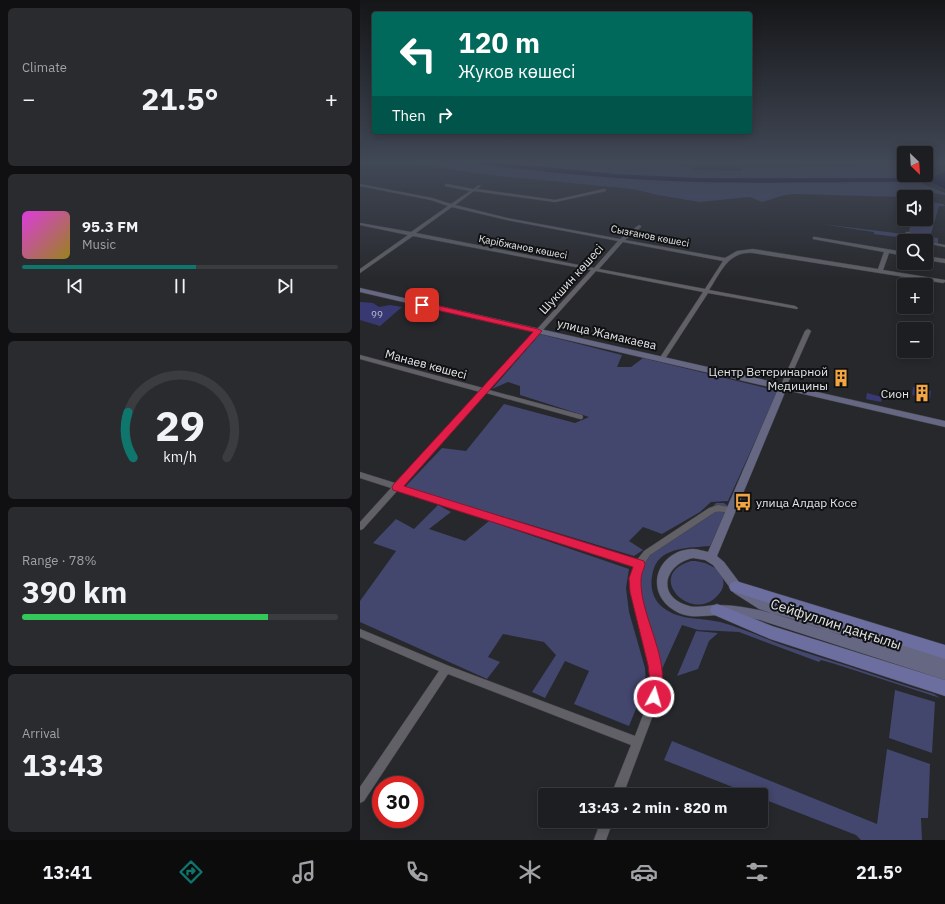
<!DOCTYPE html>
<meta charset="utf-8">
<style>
body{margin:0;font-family:"IBM Plex Sans",sans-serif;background:#2a2b2e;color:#f1f3f6;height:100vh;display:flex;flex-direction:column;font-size:15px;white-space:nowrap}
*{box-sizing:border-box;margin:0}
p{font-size:13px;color:#a0a2a5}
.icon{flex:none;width:22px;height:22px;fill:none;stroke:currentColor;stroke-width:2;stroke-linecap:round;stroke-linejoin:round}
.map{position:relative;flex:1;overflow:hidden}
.drawer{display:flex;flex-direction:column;gap:8px;padding:8px;background:#101012;width:360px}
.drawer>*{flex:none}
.banner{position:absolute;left:12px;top:12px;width:380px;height:122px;border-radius:4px;box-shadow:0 2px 10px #0003,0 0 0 1px #3b3c3f;background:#00695c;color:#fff;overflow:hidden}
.needle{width:26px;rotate:155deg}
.controls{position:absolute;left:537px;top:146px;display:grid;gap:8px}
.controls a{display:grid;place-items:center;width:36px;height:36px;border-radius:4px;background:#1d1e21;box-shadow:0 2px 10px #0003,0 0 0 1px #3b3c3f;font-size:20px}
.speed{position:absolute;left:12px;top:776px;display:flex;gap:8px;font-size:20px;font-weight:700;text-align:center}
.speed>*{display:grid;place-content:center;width:52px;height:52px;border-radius:50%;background:#1d1e21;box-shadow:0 2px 10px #0003,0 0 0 1px #3b3c3f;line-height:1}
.speed .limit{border:6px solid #d22;background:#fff;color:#111}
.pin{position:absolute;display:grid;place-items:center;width:34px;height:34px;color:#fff;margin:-17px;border-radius:8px;box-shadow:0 2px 6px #0006}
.me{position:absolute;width:44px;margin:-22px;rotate:6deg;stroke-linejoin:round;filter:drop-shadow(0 0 3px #0008)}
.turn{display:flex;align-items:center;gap:14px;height:84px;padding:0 20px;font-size:18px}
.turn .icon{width:52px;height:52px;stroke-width:2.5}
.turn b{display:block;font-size:28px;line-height:34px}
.then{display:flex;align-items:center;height:38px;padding:0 20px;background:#0003;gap:8px;font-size:15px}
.big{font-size:30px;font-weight:800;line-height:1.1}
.drawer .tile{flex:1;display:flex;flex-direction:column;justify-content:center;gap:6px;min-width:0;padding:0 14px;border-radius:6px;background:#2a2b2e}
.drawer .dial{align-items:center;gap:0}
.dial svg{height:104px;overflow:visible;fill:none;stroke:#3b3c3f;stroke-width:7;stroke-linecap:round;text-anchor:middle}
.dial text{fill:#f1f3f6;stroke:none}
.song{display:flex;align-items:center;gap:12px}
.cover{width:48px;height:48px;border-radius:6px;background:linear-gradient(135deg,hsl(300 70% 55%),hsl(50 70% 35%))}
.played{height:4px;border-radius:2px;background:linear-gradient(90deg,#0f766e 55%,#3b3c3f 55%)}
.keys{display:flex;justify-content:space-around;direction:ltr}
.heat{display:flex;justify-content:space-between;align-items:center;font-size:22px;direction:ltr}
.charge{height:6px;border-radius:3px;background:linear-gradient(90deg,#34c759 78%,#3b3c3f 0)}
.trip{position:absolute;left:178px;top:788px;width:230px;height:40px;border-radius:4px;background:#1d1e21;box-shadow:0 2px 10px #0003,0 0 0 1px #3b3c3f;font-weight:800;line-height:40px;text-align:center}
.dock{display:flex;height:64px;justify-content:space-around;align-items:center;background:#0c0c0d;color:#a0a2a5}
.dock .icon{width:28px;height:28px}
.dock .selected{color:#0f766e}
.dock b{font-size:18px;color:#f1f3f6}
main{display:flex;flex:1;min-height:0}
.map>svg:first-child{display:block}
.green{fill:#43466d}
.water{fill:#0a0034}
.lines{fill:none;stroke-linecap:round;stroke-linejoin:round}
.river{fill:#0a0034;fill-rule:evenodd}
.building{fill:#383973}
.street-casing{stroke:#434348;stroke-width:1}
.secondary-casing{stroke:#434348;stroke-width:1}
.primary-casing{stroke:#434348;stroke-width:1}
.street{fill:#606066;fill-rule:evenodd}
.secondary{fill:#666782;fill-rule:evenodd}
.primary{fill:#6c6e9f;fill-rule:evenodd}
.route{fill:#e11d48;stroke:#92132f}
.labels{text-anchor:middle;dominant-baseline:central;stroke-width:4;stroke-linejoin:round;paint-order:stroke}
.far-street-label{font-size:10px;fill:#e4e5e8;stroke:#101113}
.number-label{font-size:10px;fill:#b9bacb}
.street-label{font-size:12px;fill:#e4e5e8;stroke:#101113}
.poi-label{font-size:12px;fill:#e4e5e8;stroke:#101113;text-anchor:end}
.near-street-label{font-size:14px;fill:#e4e5e8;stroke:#101113}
</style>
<main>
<section class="drawer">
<div class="tile"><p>Climate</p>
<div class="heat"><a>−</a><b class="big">21.5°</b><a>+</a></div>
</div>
<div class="tile">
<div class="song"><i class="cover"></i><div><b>95.3 FM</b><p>Music</p></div></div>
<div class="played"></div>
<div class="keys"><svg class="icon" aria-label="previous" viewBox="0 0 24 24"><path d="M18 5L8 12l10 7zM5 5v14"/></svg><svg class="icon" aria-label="pause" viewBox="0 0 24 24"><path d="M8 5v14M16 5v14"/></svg><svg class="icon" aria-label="next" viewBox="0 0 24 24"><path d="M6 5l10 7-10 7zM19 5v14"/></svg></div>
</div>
<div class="tile dial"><svg viewBox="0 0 100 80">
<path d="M14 69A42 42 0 1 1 86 69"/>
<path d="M14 69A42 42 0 0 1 10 34" stroke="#0f766e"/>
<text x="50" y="56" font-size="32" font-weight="700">29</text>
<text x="50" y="72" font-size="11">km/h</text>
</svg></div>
<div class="tile"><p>Range · 78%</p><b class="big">390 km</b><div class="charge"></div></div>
<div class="tile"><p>Arrival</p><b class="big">13:43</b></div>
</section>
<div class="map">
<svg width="585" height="840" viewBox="0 0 585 840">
<rect width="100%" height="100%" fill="#27282c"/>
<!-- green -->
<path class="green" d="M55,162H243L326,166L334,170L381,171V168L386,167C439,168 491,165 544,165V175H565L559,176L563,184L585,193V195L551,189L544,197L435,194L425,195L402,202L390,197L339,202L298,195L273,189L120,174Z
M566,201L583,204L585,206H579L570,237L578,238V244L565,241L549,233L551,219H566Z
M461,224L544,234L552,237H537L514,234V232Z
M180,334L262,355L257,367H271L283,358L418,391L368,501L351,502L340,512L302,534L283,527L269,541L283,550L274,556L45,487L82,448L106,451L144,404L215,423L229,417L160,395V386L148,382L132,389Z
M356,503H364L369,507L350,546C332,548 302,546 294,568C290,580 290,595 300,605C317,621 338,617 360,622C383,628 405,639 428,647C449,654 470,660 491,667C519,676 546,686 574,694L580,698L475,664L461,660L459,662L379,632L338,630L322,625L302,669L284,604L280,598L278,574L288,557L307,541L346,514Z
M78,505L91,512L69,529L105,541L129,521L269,569L266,588L269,612L285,668L286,684L269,726L214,704L229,671L205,661L185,698L172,692L196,655L184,642L143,634L128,657L140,662L127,679L0,622V601L36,551L13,543L36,519L54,529Z
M331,561C352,560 377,579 355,598C328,622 285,574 331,561Z
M336,631L358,633L349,641L338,669L317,676Z
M535,690L575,702L572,753L529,738Z
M312,741L517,824L527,749L570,764L568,818H561L562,840H501L496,835L401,798V795H393L304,760Z"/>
<!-- water -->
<path class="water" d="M585,172V189L568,181L566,178L573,177Z"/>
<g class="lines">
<!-- river -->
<path class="river" d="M115,162H135L255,174L337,178H585V182C502,181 419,184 336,182C263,180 190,173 118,164Z"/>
</g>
<!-- building -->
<path class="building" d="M0,302L13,303L19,307L30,305L42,307L20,326L0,320Z
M478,372L488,375L485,383L474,380Z
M553,387L571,391L570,399L552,395Z
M507,393L522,397L521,402L506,399Z"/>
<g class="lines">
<!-- street casing -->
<g class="street-casing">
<path id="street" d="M0,162H4L0,164Z
M0,184L72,198L91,204L110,191L85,186V184H87L113,189L119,185L121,186L117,189L195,200L244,189L246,190V191L195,202L114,191L95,205L147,218L260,239L279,225L281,226V227L265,240L365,258L377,251L393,249L518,269L524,252L453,239V237H455L544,252V256L529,253L523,270L585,280V282L583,283L393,253C368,251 361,272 349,290L435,306L438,308L437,309L348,293L305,359L302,361L299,359L343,292L236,271L129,390L222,415L223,417L222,419H220L126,393L42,486L277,560L284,551L349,508L358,505L374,508L375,510L374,512C367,514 361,510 355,512L290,555L286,561L279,578L280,592L300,665L301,681L293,715L263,795H251L271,745L88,674L4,801L0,803V787L79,671L0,637V629L89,666L275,736L283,715L291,681L290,665L272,592L271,578L275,566L38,490L3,529L0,530V522L31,488L0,478V472L35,483L120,392L0,359V355L123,388L231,270L53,236L0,273V269L48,235L0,225V223L51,232L88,206L71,200L0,186ZM92,207L147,220L258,241L234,268L56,233ZM263,242L363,261L345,289L239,269Z
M546,232H550L565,241L585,245V247L566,243V241H559L546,234Z
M566,256L585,259V263L566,260Z
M448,329L451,331L426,387L425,388H421L420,387L445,331Z
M241,821H253L246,840H234Z"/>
</g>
<!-- secondary casing -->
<g class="secondary-casing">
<path id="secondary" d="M0,288L585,421V427L426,390L357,556L364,562L382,586L406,601L585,657V680L400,620C387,617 374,615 361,615C346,615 332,619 319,613C282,596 295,550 333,549C338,549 343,551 348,552L418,389L0,292ZM333,558L345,560L353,565L374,593L399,609L494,639C460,629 421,613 388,608C378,606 367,605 357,605C347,605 336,609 326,605C296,595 305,564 333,558Z"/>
</g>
<!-- primary casing -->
<g class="primary-casing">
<path id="primary" d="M376,581L585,645V659L371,591L369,587L371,583Z
M357,604L412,626L585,680V696L410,639L352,614L350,610L352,606Z"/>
</g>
<!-- street -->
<use href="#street" class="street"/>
<!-- secondary -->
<use href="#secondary" class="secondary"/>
<!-- primary -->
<use href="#primary" class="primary"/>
</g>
<!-- sky -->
<linearGradient id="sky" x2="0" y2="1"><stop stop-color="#151618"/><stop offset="0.58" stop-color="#414856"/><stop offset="1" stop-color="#414856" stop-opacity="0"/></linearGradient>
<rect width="585" height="280" fill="url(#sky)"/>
<!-- route -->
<path class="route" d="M62,302L178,329L182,331L44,486L284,561L285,564C284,569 281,574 281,579C279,617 315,664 298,701L294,703L289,701L287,697L290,681L288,665L270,592L269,578L273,567L33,490L32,487L33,485L173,332L59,306L58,305Z"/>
<!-- icons -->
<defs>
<g id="building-bare" transform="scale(1.38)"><path d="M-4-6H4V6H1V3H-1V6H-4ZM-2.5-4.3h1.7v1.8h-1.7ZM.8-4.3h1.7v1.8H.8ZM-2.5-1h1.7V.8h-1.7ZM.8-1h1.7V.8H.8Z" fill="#f2a541" stroke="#101113" stroke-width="2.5" paint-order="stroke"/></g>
<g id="bus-bare" transform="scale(1.38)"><path d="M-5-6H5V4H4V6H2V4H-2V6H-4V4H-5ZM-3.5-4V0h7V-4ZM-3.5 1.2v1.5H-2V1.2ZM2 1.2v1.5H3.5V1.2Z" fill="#f2a541" stroke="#101113" stroke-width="2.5" paint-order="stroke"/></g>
</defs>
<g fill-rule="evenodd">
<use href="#building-bare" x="481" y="378"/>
<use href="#building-bare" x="562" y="393"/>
<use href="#bus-bare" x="383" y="502"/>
</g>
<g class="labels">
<!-- far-street labels -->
<g class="far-street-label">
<text transform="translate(290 236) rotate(11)">Сызғанов көшесі</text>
<text transform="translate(163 247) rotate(11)">Қарібжанов көшесі</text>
</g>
<!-- number labels -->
<g class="number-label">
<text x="17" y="314">99</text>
</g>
<!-- street labels -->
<g class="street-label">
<text transform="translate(211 279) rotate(-48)">Шукшин көшесі</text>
<text transform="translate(247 334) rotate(13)">улица Жамакаева</text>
<text transform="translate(66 364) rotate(15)">Манаев көшесі</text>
</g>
<!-- poi labels -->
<g class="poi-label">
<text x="468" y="371">Центр Ветеринарной<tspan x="468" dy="14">Медицины</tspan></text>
<text x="549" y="393">Сион</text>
<text x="396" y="502" text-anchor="start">улица Алдар Косе</text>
</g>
<!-- near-street labels -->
<g class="near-street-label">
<text transform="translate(476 624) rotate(18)">Сейфуллин даңғылы</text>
</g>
</g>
</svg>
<div class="controls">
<a><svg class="needle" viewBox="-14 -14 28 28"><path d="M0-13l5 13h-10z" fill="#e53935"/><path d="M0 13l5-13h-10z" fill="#a0a2a5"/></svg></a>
<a><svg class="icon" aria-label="sound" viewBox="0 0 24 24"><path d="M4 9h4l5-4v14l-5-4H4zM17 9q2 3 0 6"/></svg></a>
<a><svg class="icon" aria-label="search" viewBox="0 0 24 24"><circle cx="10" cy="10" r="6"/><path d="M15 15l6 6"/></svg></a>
<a>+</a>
<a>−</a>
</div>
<div class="speed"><div class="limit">30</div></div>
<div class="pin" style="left:62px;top:305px;background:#d93025"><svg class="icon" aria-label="arrive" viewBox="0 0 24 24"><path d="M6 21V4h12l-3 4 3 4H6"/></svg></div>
<svg class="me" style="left:294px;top:697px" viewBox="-20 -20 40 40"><circle r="17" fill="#e11d48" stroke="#fff" stroke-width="3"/><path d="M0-11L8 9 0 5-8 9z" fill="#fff"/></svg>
<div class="trip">13:43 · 2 min · 820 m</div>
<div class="banner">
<div class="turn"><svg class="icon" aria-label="left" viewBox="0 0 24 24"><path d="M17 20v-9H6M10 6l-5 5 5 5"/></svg><div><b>120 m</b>Жуков көшесі</div></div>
<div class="then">Then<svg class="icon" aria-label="right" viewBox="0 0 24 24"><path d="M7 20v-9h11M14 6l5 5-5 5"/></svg></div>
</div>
</div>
</main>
<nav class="dock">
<b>13:41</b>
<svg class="icon selected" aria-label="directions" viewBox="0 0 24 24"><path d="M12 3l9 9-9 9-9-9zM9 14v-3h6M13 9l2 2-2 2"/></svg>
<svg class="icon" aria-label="music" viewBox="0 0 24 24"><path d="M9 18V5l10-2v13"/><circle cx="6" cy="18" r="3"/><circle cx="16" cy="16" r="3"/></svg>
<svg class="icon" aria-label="phone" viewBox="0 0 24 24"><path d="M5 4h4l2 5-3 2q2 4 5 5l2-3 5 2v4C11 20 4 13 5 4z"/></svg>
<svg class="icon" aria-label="climate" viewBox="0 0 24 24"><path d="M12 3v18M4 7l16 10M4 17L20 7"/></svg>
<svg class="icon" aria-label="car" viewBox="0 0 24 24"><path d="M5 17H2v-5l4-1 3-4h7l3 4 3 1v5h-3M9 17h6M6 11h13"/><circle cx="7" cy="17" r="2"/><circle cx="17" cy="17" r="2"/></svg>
<svg class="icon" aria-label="filters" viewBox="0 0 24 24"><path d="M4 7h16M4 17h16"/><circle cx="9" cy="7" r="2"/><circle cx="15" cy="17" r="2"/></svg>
<b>21.5°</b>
</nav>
